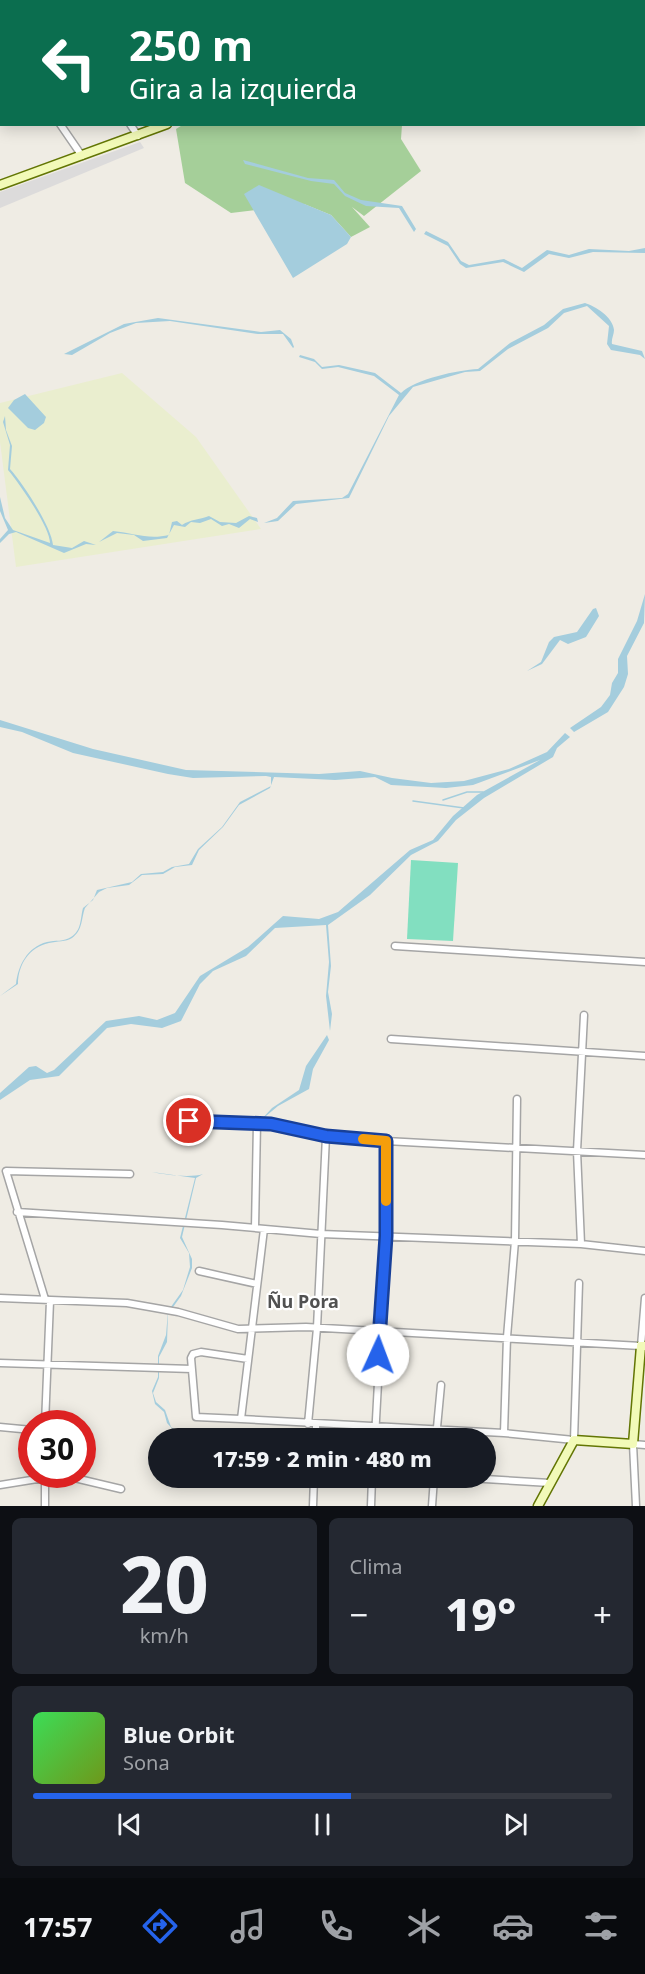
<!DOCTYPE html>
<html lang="es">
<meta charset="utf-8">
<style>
body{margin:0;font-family:"Noto Sans",sans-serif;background:#242831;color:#f1f3f6;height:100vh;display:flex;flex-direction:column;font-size:22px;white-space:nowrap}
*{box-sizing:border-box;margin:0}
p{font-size:20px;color:#9ea1a6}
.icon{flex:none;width:33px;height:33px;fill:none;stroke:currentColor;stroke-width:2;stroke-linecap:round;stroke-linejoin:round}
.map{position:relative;height:1506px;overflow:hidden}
.panel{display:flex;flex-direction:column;gap:12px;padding:12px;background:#0d0f14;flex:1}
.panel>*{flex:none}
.banner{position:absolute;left:0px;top:0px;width:645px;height:126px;box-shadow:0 3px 15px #0003;background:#0b6e4f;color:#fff;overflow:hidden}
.speed{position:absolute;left:18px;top:1410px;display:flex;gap:12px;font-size:30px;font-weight:700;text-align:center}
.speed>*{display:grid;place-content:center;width:78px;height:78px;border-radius:50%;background:#171b24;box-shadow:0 3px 15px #0003;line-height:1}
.speed .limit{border:9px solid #d22;background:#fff;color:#111}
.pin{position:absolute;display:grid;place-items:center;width:51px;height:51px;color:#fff;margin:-26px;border:3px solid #fff;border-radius:50%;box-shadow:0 2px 6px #0007}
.me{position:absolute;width:66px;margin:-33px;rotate:2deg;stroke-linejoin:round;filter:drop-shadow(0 0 4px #0008)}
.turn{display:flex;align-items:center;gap:21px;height:126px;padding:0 30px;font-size:27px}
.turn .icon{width:78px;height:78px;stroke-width:2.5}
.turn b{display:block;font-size:42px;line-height:51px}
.big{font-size:45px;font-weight:800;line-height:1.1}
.panel .widget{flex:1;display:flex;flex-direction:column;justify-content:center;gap:9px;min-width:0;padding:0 21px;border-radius:9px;background:#242831}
.panel .dial{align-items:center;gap:0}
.dial b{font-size:78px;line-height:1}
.song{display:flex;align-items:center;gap:18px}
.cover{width:72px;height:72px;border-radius:9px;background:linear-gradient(135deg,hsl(130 70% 55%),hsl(80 70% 35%))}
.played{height:6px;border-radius:3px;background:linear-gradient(90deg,#2563eb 55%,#363941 55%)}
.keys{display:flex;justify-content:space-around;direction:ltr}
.heat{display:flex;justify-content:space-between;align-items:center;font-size:33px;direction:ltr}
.panel .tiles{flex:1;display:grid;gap:12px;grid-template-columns:1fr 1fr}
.widget:last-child{grid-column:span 2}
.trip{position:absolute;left:148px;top:1428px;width:348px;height:60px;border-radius:30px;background:#171b24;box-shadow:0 3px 15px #0003;font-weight:800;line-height:60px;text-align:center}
.tab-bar{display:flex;height:96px;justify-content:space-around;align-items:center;background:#090b0e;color:#9ea1a6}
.tab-bar .icon{width:42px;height:42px}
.tab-bar .selected{color:#2563eb}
.tab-bar b{font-size:27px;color:#f1f3f6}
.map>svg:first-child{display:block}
.residential{fill:#dcdbdb}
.farmland{fill:#eaeecf}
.forest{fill:#a5cf99}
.pitch{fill:#82dfc0}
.water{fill:#a4cddd}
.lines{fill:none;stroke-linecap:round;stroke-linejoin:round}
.stream{stroke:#a4cddd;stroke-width:1.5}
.street-casing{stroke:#a5a5a5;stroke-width:9}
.secondary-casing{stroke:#637604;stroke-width:11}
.street{stroke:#fff;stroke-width:6}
.secondary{stroke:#f2fab8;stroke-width:8}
.route-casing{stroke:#184099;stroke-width:15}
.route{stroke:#2563eb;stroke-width:10}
.slow{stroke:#f59e0b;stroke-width:10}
.labels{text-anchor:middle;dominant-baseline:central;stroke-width:4.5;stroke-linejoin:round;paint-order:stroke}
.neighbourhood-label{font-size:18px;font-weight:bold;fill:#515151;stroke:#fff}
</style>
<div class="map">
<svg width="645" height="1506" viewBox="0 0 645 1506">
<rect width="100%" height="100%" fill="#efece4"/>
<!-- residential -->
<path class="residential" d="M140,142L144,148L0,208V192Z"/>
<!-- farmland -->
<path class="farmland" d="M122,373L196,437L261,529L16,567L0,442V403Z"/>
<!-- forest -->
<path class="forest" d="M184,124L402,125L401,139L421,171L364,216L352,207L370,227L351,237L331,215L304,204L231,213L185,183L176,129Z"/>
<!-- pitch -->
<path class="pitch" d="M411,860L458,863L453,941L407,939Z"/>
<!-- water -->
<path class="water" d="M243,160L308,178L334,180L345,193L361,200L402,206L416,229L414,232L399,208L366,206L345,196L334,184L311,181L245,164Z
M259,185L331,215L351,237L347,244L293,278L244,194Z
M426,231L448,242L461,261L469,265L504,259L522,268L547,250L569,255L589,249L629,251L645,248V253L593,252L569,258L549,254L524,272L503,262L466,268L460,264L448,246L424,234Z
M585,303C595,306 613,317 614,330C614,335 611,339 612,344L642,351L645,359L640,355L611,350L607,344L609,326L587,306L564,313L548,328L508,349L480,371L465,372L413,387L389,416L349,498L296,504L278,521L264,523L277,518L293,501L342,498L348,494L399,395L374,376L338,367L322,369L315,362L299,357L300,355L314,359L322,367L339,365L375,373L401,393C415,379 458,370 478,369L510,343L544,325L563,309Z
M158,318L261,332L280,330L291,339L294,347L293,348L283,334H258L170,321L136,323L110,333L72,355L64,354L124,324Z
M25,394L46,417L44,423L35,430L28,428L8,408L14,400Z
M5,416L6,430L12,446L10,469C24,485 51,526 53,545L72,548L84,541L96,545L86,544L64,553L16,532L9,534L0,543V539L8,530L0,511V497L5,518L13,530L50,543C50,527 19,483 8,470L10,445L3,422Z
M209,516L220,522L236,523L249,516L257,518L258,522L250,519L239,528L229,524L222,526L211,519L200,523L191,522L185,527L174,525L167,538L143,541L134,535L117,533L99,542L113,531C134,533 148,540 169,535L172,522L177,521L182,525C191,519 199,520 209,516Z
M645,594L644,623L627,656L628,674L624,687L608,712L574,732L570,728L601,707L610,695L612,683L618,673V659L637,621Z
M596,608L599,616L586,637L568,644L560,640L542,664L527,671L541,662L549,642L554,637L577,632L593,609Z
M0,720L93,749L186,770L319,774L360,771L392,778L431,783L464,781L509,769L547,752L565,733L570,737L557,748L553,757L484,798L456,820L438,841L411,855L370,895L328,925L331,966L328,992L332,1014L330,1031L326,996L329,962L326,925L275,928L246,956L213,971L200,984L181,1021L162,1028L131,1024L107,1028L59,1076L30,1080L0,1100V1093L29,1067L36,1066L47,1073L54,1070L106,1021L139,1016L157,1020L175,1013L200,976L248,947L283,916L319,919L338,912L410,850L433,840L453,816L477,795L540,760L473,785L446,788L391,785L375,777L335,780L274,777L270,788L239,805L223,827L199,850L192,865L175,867L163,874L142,875L129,885L107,888L99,892L85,908C81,919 83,930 72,938C66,942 57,941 49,943C29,947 18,965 18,984L0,996L16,984C18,966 27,947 47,942C55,940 64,942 71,937C82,930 80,919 83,908L93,900L97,890L132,882L141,874L163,872L172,867L189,864L198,849L222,827L240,802L271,786V777L266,776L193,778L168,774L73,753L22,732L0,727Z
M327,1035L329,1040L313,1069L309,1089L278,1106L260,1121L272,1108L299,1090L306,1066Z
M152,1172C166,1175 191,1178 203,1174L196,1178L182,1237L192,1259V1268L181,1296L168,1314L167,1342L159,1357V1378L153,1393L156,1402L165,1410L171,1427L188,1438L179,1436L167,1423L164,1412L155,1404L152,1391L158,1377V1356L166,1335L168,1311L183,1290L190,1267L189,1253L180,1238L195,1178Z"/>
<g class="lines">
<!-- stream -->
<path class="stream" d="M443,800L467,792H483
M413,801L464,808"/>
<!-- street casing -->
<g class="street-casing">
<path id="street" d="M36,0L37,2
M225,0L227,2
M303,0L305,2
M68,2L70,0
M0,39L2,41
M60,124L82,156
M130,124L138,136
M395,946L645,962
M391,1039L645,1056
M189,1121L271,1124L326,1136L386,1141L645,1155
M17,1212L222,1225L321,1234L581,1244L645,1251
M255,1228L257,1123
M264,1229L241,1419L504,1433L574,1440L579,1283
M581,1244L577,1151L584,1015
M199,1271L257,1284
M0,1298L127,1303L178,1312L238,1329L306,1327L641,1346L645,1298
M45,1299L6,1171L130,1174
M0,1363L192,1369
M241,1419L196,1417L191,1358L193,1354L201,1352L248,1359
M45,1424L50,1301
M308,1424L317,1328L326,1136
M0,1427L32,1430
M504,1433L507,1337L515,1241L517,1099
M316,1438V1425
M375,1438L386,1236V1141
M436,1438L441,1385
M468,1478L550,1483
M0,1485L62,1475L121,1489
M45,1506V1475
M313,1506L314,1478
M371,1506L372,1478
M432,1506L434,1478
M636,1506L633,1444L645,1445"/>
</g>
<!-- secondary casing -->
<g class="secondary-casing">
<path id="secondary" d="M321,2L322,0
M0,185L167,124
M538,1506L574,1440L633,1444L641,1346H645"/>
</g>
<!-- street -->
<use href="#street" class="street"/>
<!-- secondary -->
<use href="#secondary" class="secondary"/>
</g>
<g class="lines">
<!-- route casing -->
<g class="route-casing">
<path id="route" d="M189,1121L271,1124L326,1136L386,1141V1236L378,1355"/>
</g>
<!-- route -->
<use href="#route" class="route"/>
<!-- slow -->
<path class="slow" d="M363,1139L386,1141V1201"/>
</g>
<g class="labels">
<!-- neighbourhood labels -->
<g class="neighbourhood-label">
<text x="303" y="1301">Ñu Pora</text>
</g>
</g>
</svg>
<div class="speed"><div class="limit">30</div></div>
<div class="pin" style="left:189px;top:1121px;background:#d93025"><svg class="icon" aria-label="arrive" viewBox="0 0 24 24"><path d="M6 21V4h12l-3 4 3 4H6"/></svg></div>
<svg class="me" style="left:378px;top:1355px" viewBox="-20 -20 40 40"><circle r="19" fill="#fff"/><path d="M0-13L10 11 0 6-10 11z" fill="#2563eb"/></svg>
<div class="trip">17:59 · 2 min · 480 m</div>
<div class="banner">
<div class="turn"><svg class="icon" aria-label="left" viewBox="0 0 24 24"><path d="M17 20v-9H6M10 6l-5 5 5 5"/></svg><div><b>250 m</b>Gira a la izquierda</div></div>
</div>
</div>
<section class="panel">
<div class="tiles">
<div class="widget dial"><b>20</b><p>km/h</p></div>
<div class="widget"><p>Clima</p>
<div class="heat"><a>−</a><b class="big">19°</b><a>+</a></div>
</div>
<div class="widget">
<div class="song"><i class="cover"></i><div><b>Blue Orbit</b><p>Sona</p></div></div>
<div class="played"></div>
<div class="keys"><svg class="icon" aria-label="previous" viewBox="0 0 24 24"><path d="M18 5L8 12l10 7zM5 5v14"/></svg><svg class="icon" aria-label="pause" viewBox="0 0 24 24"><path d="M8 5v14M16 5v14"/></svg><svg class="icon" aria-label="next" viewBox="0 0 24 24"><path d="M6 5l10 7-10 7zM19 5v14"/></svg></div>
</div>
</div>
</section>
<nav class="tab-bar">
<b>17:57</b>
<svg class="icon selected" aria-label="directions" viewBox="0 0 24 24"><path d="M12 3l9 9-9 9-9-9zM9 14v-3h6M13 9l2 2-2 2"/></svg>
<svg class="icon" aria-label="music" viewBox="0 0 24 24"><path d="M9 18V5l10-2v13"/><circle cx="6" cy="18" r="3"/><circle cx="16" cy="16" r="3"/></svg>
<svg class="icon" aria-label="phone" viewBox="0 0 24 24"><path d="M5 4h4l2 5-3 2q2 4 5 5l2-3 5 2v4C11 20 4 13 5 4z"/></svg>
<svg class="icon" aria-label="climate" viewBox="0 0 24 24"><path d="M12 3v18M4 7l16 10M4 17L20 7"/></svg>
<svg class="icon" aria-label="car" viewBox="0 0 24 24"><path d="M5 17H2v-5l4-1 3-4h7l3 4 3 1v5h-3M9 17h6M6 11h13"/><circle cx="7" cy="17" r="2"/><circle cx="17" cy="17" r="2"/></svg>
<svg class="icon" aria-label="filters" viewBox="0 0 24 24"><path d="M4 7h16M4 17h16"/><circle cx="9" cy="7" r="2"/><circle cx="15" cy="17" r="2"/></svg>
</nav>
